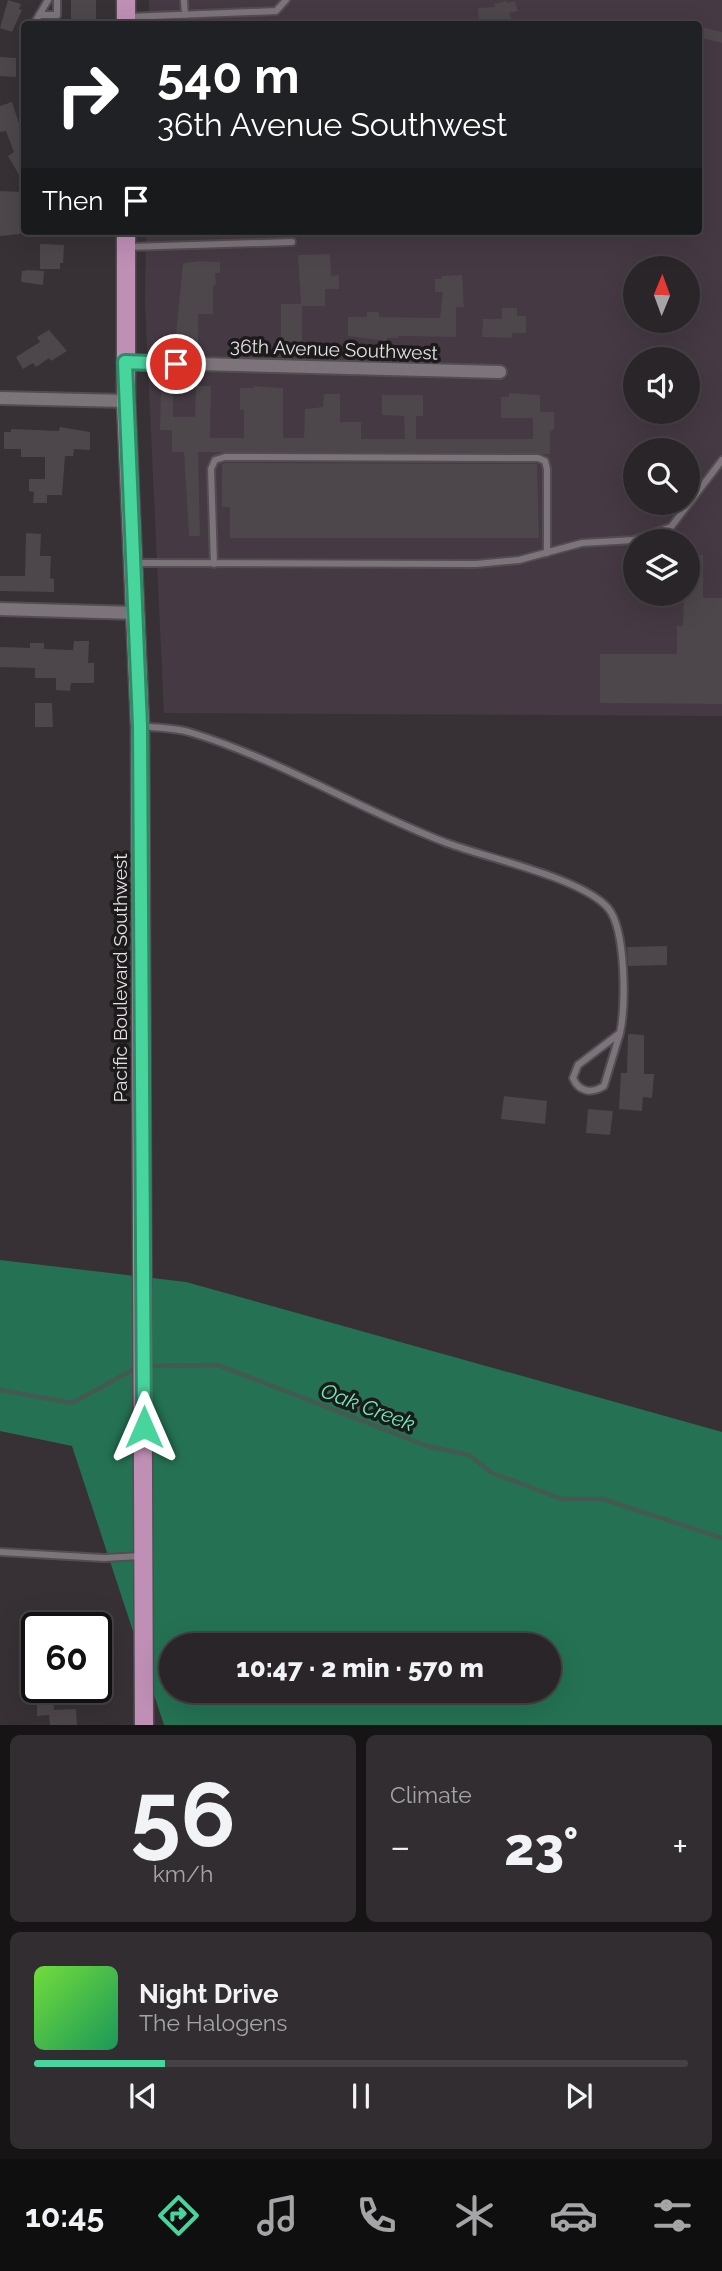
<!DOCTYPE html>
<meta charset="utf-8">
<style>
body{margin:0;font-family:Raleway,sans-serif;background:#312d30;color:#f1f3f6;height:100vh;display:flex;flex-direction:column;font-size:26px;white-space:nowrap}
*{box-sizing:border-box;margin:0}
p{font-size:23px;color:#a5a5a8}
.icon{flex:none;width:38px;height:38px;fill:none;stroke:currentColor;stroke-width:2;stroke-linecap:round;stroke-linejoin:round}
.map{position:relative;height:1725px;overflow:hidden}
.side{display:flex;flex-direction:column;gap:10px;padding:10px;background:#171416;flex:1}
.side>*{flex:none}
.top-card{position:absolute;left:21px;top:21px;width:681px;height:214px;border-radius:7px;box-shadow:0 7px 28px #0002,0 0 0 2px #454245;background:#202124;color:#fff;overflow:hidden}
.needle{width:46px;rotate:1deg}
.buttons{position:absolute;left:623px;top:256px;display:grid;gap:14px}
.buttons a{display:grid;place-items:center;width:77px;height:77px;border-radius:50%;background:#292528;box-shadow:0 7px 28px #0002,0 0 0 2px #454245;font-size:35px}
.speed{position:absolute;left:21px;top:1612px;display:flex;gap:14px;font-size:35px;font-weight:700;text-align:center}
.speed>*{display:grid;place-content:center;width:91px;height:91px;border-radius:50%;background:#292528;box-shadow:0 7px 28px #0002,0 0 0 2px #454245;line-height:1}
.speed .limit{border:4px solid #111;border-radius:10px;background:#fff;color:#111}
.pin{position:absolute;display:grid;place-items:center;width:60px;height:60px;color:#fff;margin:-30px;border:4px solid #fff;border-radius:50%;box-shadow:0 2px 7px #0007}
.me{position:absolute;width:77px;margin:-38px;rotate:0deg;stroke-linejoin:round;filter:drop-shadow(0 0 5px #0008)}
.turn{display:flex;align-items:center;gap:24px;height:147px;padding:0 21px;font-size:32px}
.turn .icon{width:91px;height:91px;stroke-width:2.5}
.turn b{display:block;font-size:49px;line-height:60px}
.then{display:flex;align-items:center;height:66px;padding:0 21px;background:#0003;gap:14px;font-size:26px}
.big{font-size:52px;font-weight:800;line-height:1.1}
.side .tile{flex:1;display:flex;flex-direction:column;justify-content:center;gap:10px;min-width:0;padding:0 24px;border-radius:10px;background:#312d30}
.side .dial{align-items:center;gap:0}
.dial b{font-size:91px;line-height:1}
.song{display:flex;align-items:center;gap:21px}
.cover{width:84px;height:84px;border-radius:10px;background:linear-gradient(135deg,hsl(100 70% 55%),hsl(150 70% 35%))}
.played{height:7px;border-radius:4px;background:linear-gradient(90deg,#48d49d 20%,#454245 20%)}
.keys{display:flex;justify-content:space-around;direction:ltr}
.heat{display:flex;justify-content:space-between;align-items:center;font-size:38px;direction:ltr}
.side .tiles{flex:1;display:grid;gap:10px;grid-template-columns:1fr 1fr}
.tile:last-child{grid-column:span 2}
.trip{position:absolute;left:159px;top:1633px;width:402px;height:70px;border-radius:35px;background:#292528;box-shadow:0 7px 28px #0002,0 0 0 2px #454245;font-weight:800;line-height:70px;text-align:center}
.menu{display:flex;height:112px;justify-content:space-around;align-items:center;background:#100f10;color:#a5a5a8}
.menu .icon{width:49px;height:49px}
.menu .on{color:#48d49d}
.menu b{font-size:32px;color:#f1f3f6}
.map>svg:first-child{display:block}
.built{fill:#453943;fill-rule:evenodd}
.forest{fill:#247253;fill-rule:evenodd}
.lines{fill:none;stroke-linecap:round;stroke-linejoin:round}
.stream{stroke:#445951;stroke-width:4.5}
.building{fill:#4d464b}
.service-casing{stroke:#524d50;stroke-width:10}
.minor-casing{stroke:#524d50;stroke-width:16}
.primary-casing{stroke:#524d50;stroke-width:21}
.service{stroke:#7c747a;stroke-width:6}
.minor{stroke:#7c747a;stroke-width:12}
.primary{stroke:#bf8fb6;stroke-width:18}
.route-casing{stroke:#2f8a66;stroke-width:18}
.route{stroke:#48d49d;stroke-width:12}
.labels{text-anchor:middle;dominant-baseline:central;stroke-width:7;stroke-linejoin:round;paint-order:stroke}
.street-label{font-size:19px;fill:#e4e0e3;stroke:#1d1a1c}
.water-label{font-size:21px;font-style:italic;fill:#6af0b8;stroke:#1d1a1c}
</style>
<div class="map">
<svg width="722" height="1725" viewBox="0 0 722 1725">
<rect width="100%" height="100%" fill="#373136"/>
<!-- built -->
<path class="built" d="M149,0H722V716L164,713L145,304L146,231H698V24H149ZM635,268H688V320H635ZM635,359H688V411H635ZM635,450H688V502H635ZM635,541H688V593H635Z"/>
<!-- forest -->
<path class="forest" d="M0,1260L186,1282L722,1432V1725H164L72,1446L0,1431ZM172,1645H550V1690H172Z"/>
<g class="lines">
<!-- stream -->
<path class="stream" d="M147,1366L218,1365L427,1446L469,1455L492,1473L562,1499H603L722,1538
M0,1390L72,1403L138,1367"/>
</g>
<!-- building -->
<path class="building" d="M8,0L21,4L19,9L22,10L12,32L0,28Z
M71,0H96V24H71Z
M506,1L507,3L515,1L518,11L509,13L512,21L479,24L478,8L495,7L494,4Z
M698,26L722,32V43L698,37Z
M0,57L16,58V77L0,76Z
M12,102L24,139V183L8,156L14,152L6,131L0,132V106Z
M0,191L24,192L20,234L0,236Z
M40,244L64,245L63,263H60V269H40Z
M330,254L331,276L339,275V289H325V306H302V342H281V304H301L298,255Z
M200,261L220,262V273H215L216,285H213V314H198V345H175L183,263Z
M28,270L44,271L43,285L21,282L22,271Z
M462,275L464,307H456V337L398,336V338H387V341L348,336V317H367V312H379V317L440,318L443,292H435V279H442V276Z
M502,308H517V316H526V333H512V338L482,337L483,319H502Z
M49,330L67,351L51,361L49,358L36,367L33,363L23,369L16,357L40,342L37,337Z
M161,386L173,387V417H195L196,386H211L210,438H244V410H240V388H254V386L283,388V438H304L305,409L323,407L324,394H340V422H361V439H405L404,416L382,415V395H423V416H416V439H533V418H501V397H509V393L540,395V412H554V429L550,432V454L198,452L200,536H189L184,452H172V430H160Z
M60,427L90,432V450L74,449L73,456H65L62,495H47V503H33L34,492L29,491V479H45V457H21V449H4V432H11V429L59,431Z
M226,463L537,464L539,538H230V507H222V464Z
M26,533L41,534L40,556H51L50,578L54,579V592L0,591V576H25Z
M689,555H703V598H722V704L600,703V654H677V626H683L684,599L689,598Z
M74,641H89L88,663H94V683H71L70,691L56,690V678H35V668L0,667V647L30,648V643H44V649L73,650Z
M35,703H52L53,727H35Z
M667,946V965L628,966L627,947Z
M628,1034L644,1035V1074H654L652,1098L643,1097L642,1111L619,1109L621,1073H627Z
M504,1096L547,1101L545,1124L501,1119Z
M588,1109L613,1111L610,1135L586,1133Z
M53,1694L54,1710L76,1709L77,1725H50L49,1715L37,1716V1703H42L41,1695Z"/>
<g class="lines">
<!-- service casing -->
<g class="service-casing">
<path id="service" d="M184,0L185,15
M39,15H57V0
M128,17L276,11L286,0
M34,24L48,0
M129,247L292,242
M136,563L476,564L519,560L582,543L634,540L671,527L722,460
M214,564L211,469L215,460L225,457L538,458L545,461L547,469V553
M142,726C157,728 174,728 189,732C279,759 360,810 447,843C487,858 582,878 608,908C626,929 626,1006 620,1033L604,1086C591,1094 579,1092 573,1078L578,1065L620,1033
M0,1552L104,1558L141,1556"/>
</g>
<!-- minor casing -->
<g class="minor-casing">
<path id="minor" d="M125,362L500,372
M0,398L126,401
M0,609L135,613"/>
</g>
<!-- primary casing -->
<g class="primary-casing">
<path id="primary" d="M126,0V24
M126,231V401L140,726L144,1725"/>
</g>
<!-- service -->
<use href="#service" class="service"/>
<!-- minor -->
<use href="#minor" class="minor"/>
<!-- primary -->
<use href="#primary" class="primary"/>
</g>
<g class="lines">
<!-- route casing -->
<g class="route-casing">
<path id="route" d="M144,1427L140,726L125,362L176,364"/>
</g>
<!-- route -->
<use href="#route" class="route"/>
</g>
<g class="labels">
<!-- street labels -->
<g class="street-label">
<text transform="translate(334 349) rotate(2)">36th Avenue Southwest</text>
<text transform="translate(120 978) rotate(-90)">Pacific Boulevard Southwest</text>
</g>
<!-- water labels -->
<g class="water-label">
<text transform="translate(368 1407) rotate(21)">Oak Creek</text>
</g>
</g>
</svg>
<div class="buttons">
<a><svg class="needle" viewBox="-14 -14 28 28"><path d="M0-13l5 13h-10z" fill="#e53935"/><path d="M0 13l5-13h-10z" fill="#a5a5a8"/></svg></a>
<a><svg class="icon" aria-label="sound" viewBox="0 0 24 24"><path d="M4 9h4l5-4v14l-5-4H4zM17 9q2 3 0 6"/></svg></a>
<a><svg class="icon" aria-label="search" viewBox="0 0 24 24"><circle cx="10" cy="10" r="6"/><path d="M15 15l6 6"/></svg></a>
<a><svg class="icon" aria-label="layers" viewBox="0 0 24 24"><path d="M12 4l9 5-9 5-9-5zM3 14l9 5 9-5"/></svg></a>
</div>
<div class="speed"><div class="limit">60</div></div>
<div class="pin" style="left:176px;top:364px;background:#d93025"><svg class="icon" aria-label="arrive" viewBox="0 0 24 24"><path d="M6 21V4h12l-3 4 3 4H6"/></svg></div>
<svg class="me" style="left:144px;top:1427px" viewBox="-20 -20 40 40"><path d="M0-17L14 15 0 8-14 15z" fill="#48d49d" stroke="#fff" stroke-width="4"/></svg>
<div class="trip">10:47 · 2 min · 570 m</div>
<div class="top-card">
<div class="turn"><svg class="icon" aria-label="right" viewBox="0 0 24 24"><path d="M7 20v-9h11M14 6l5 5-5 5"/></svg><div><b>540 m</b>36th Avenue Southwest</div></div>
<div class="then">Then<svg class="icon" aria-label="arrive" viewBox="0 0 24 24"><path d="M6 21V4h12l-3 4 3 4H6"/></svg></div>
</div>
</div>
<section class="side">
<div class="tiles">
<div class="tile dial"><b>56</b><p>km/h</p></div>
<div class="tile"><p>Climate</p>
<div class="heat"><a>−</a><b class="big">23°</b><a>+</a></div>
</div>
<div class="tile">
<div class="song"><i class="cover"></i><div><b>Night Drive</b><p>The Halogens</p></div></div>
<div class="played"></div>
<div class="keys"><svg class="icon" aria-label="previous" viewBox="0 0 24 24"><path d="M18 5L8 12l10 7zM5 5v14"/></svg><svg class="icon" aria-label="pause" viewBox="0 0 24 24"><path d="M8 5v14M16 5v14"/></svg><svg class="icon" aria-label="next" viewBox="0 0 24 24"><path d="M6 5l10 7-10 7zM19 5v14"/></svg></div>
</div>
</div>
</section>
<nav class="menu">
<b>10:45</b>
<svg class="icon on" aria-label="directions" viewBox="0 0 24 24"><path d="M12 3l9 9-9 9-9-9zM9 14v-3h6M13 9l2 2-2 2"/></svg>
<svg class="icon" aria-label="music" viewBox="0 0 24 24"><path d="M9 18V5l10-2v13"/><circle cx="6" cy="18" r="3"/><circle cx="16" cy="16" r="3"/></svg>
<svg class="icon" aria-label="phone" viewBox="0 0 24 24"><path d="M5 4h4l2 5-3 2q2 4 5 5l2-3 5 2v4C11 20 4 13 5 4z"/></svg>
<svg class="icon" aria-label="climate" viewBox="0 0 24 24"><path d="M12 3v18M4 7l16 10M4 17L20 7"/></svg>
<svg class="icon" aria-label="car" viewBox="0 0 24 24"><path d="M5 17H2v-5l4-1 3-4h7l3 4 3 1v5h-3M9 17h6M6 11h13"/><circle cx="7" cy="17" r="2"/><circle cx="17" cy="17" r="2"/></svg>
<svg class="icon" aria-label="filters" viewBox="0 0 24 24"><path d="M4 7h16M4 17h16"/><circle cx="9" cy="7" r="2"/><circle cx="15" cy="17" r="2"/></svg>
</nav>
